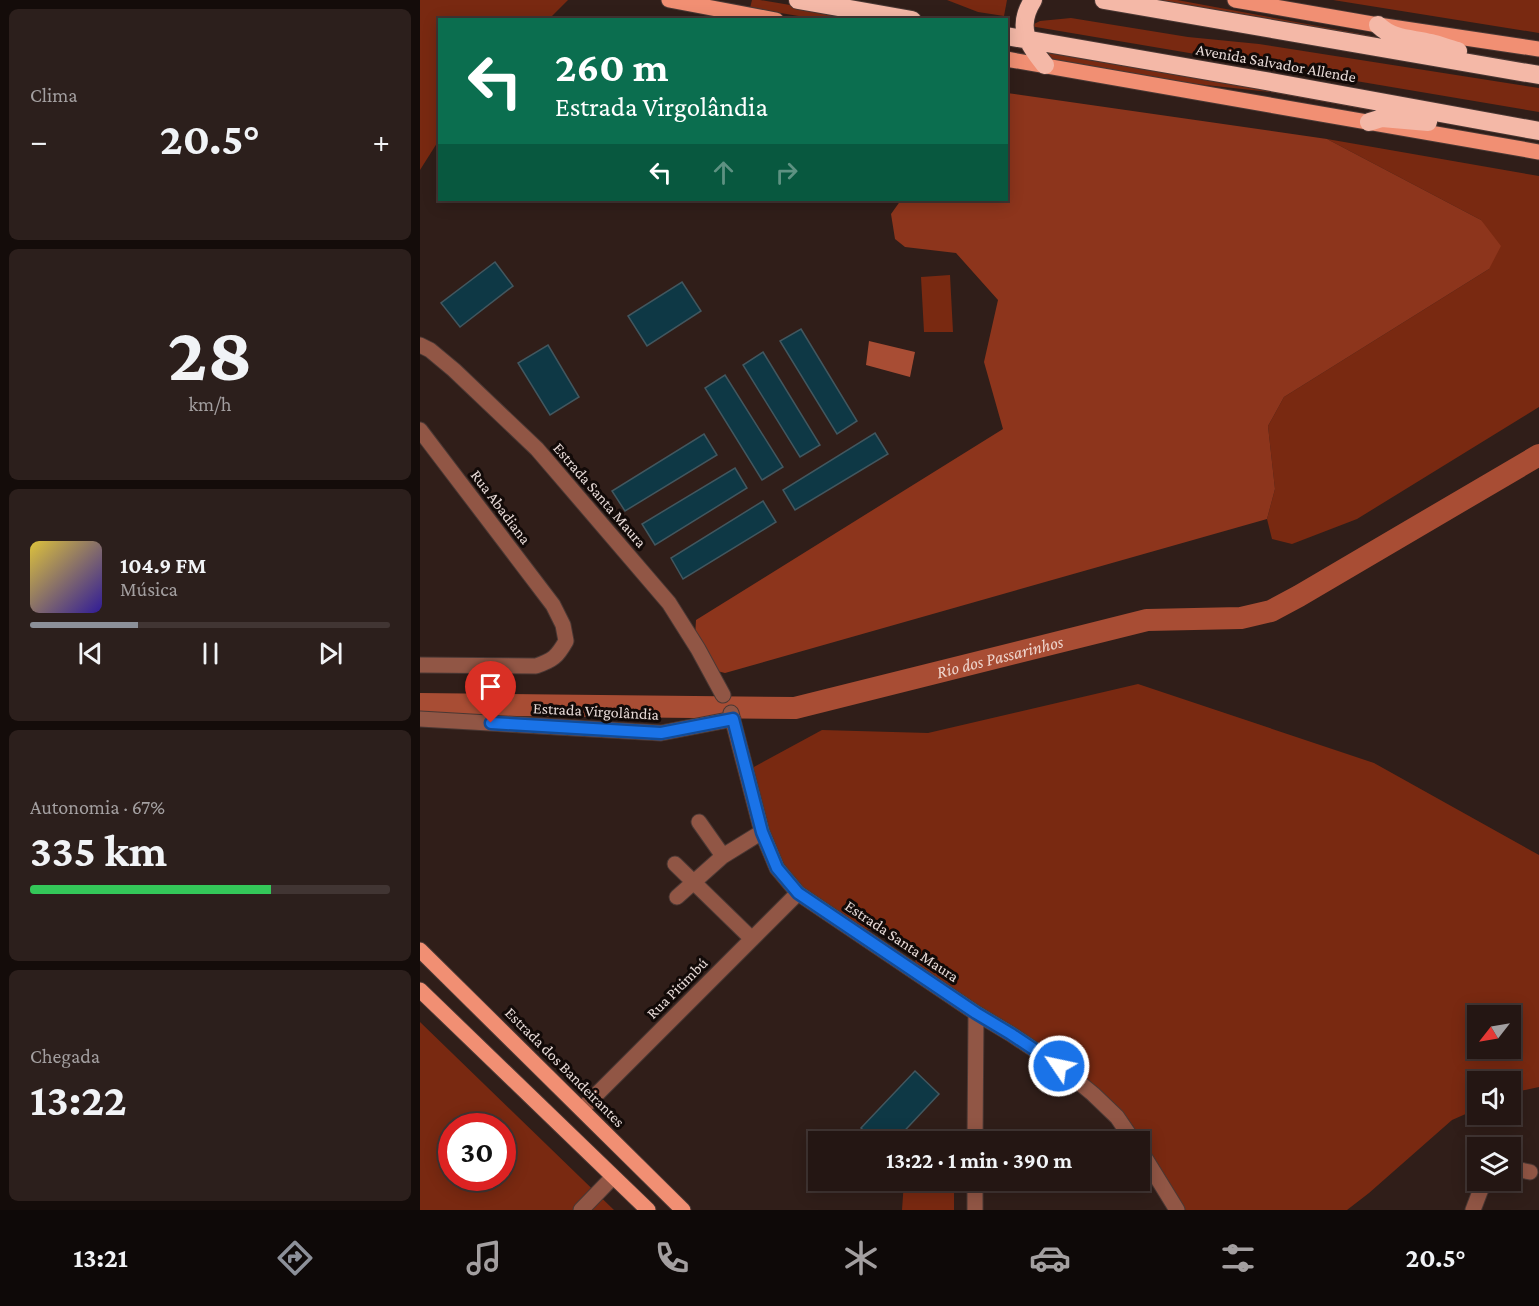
<!DOCTYPE html>
<html lang="pt">
<meta charset="utf-8">
<style>
body{margin:0;font-family:"Crimson Pro",serif;background:#2c1f1c;color:#f1f3f6;height:100vh;display:flex;flex-direction:column;font-size:22px;white-space:nowrap}
*{box-sizing:border-box;margin:0}
p{font-size:20px;color:#a39fa0}
.icon{flex:none;width:33px;height:33px;fill:none;stroke:currentColor;stroke-width:2;stroke-linecap:round;stroke-linejoin:round}
.map{position:relative;flex:1;overflow:hidden}
.side{display:flex;flex-direction:column;gap:9px;padding:9px;background:#140c0a;width:420px}
.side>*{flex:none}
.guide{position:absolute;left:18px;top:18px;width:570px;height:183px;border-radius:0px;box-shadow:0 3px 15px #0003,0 0 0 2px #413533;background:#0b6e4f;color:#fff;overflow:hidden}
.needle{width:39px;rotate:239deg}
.tools{position:absolute;left:1047px;top:1005px;display:grid;gap:12px}
.tools a{display:grid;place-items:center;width:54px;height:54px;border-radius:0px;background:#241613;box-shadow:0 3px 15px #0003,0 0 0 2px #413533;font-size:30px}
.speed{position:absolute;left:18px;top:1113px;display:flex;gap:12px;font-size:30px;font-weight:700;text-align:center}
.speed>*{display:grid;place-content:center;width:78px;height:78px;border-radius:50%;background:#241613;box-shadow:0 3px 15px #0003,0 0 0 2px #413533;line-height:1}
.speed .limit{border:9px solid #d22;background:#fff;color:#111}
.pin{position:absolute;display:grid;place-items:center;width:51px;height:51px;color:#fff;margin:-62px -26px;border-radius:50% 50% 50% 0;rotate:-45deg;box-shadow:0 0 6px #0007}
.pin .icon{rotate:45deg}
.me{position:absolute;width:66px;margin:-33px;rotate:304deg;stroke-linejoin:round;filter:drop-shadow(0 0 4px #0008)}
.turn{display:flex;align-items:center;gap:21px;height:126px;padding:0 18px;font-size:27px}
.turn .icon{width:78px;height:78px;stroke-width:2.5}
.turn b{display:block;font-size:42px;line-height:51px}
.lanes{display:flex;align-items:center;height:57px;padding:0 18px;background:#0003;justify-content:center;gap:30px;direction:ltr}
.lanes .off{opacity:.35}
.big{font-size:45px;font-weight:700;line-height:1.1}
.side .tile{flex:1;display:flex;flex-direction:column;justify-content:center;gap:9px;min-width:0;padding:0 21px;border-radius:9px;background:#2c1f1c}
.side .dial{align-items:center;gap:0}
.dial b{font-size:78px;line-height:1}
.song{display:flex;align-items:center;gap:18px}
.cover{width:72px;height:72px;border-radius:9px;background:linear-gradient(135deg,hsl(50 70% 55%),hsl(250 70% 35%))}
.played{height:6px;border-radius:3px;background:linear-gradient(90deg,#8c9099 30%,#413533 30%)}
.keys{display:flex;justify-content:space-around;direction:ltr}
.heat{display:flex;justify-content:space-between;align-items:center;font-size:33px;direction:ltr}
.charge{height:9px;border-radius:4px;background:linear-gradient(90deg,#34c759 67%,#413533 0)}
.trip{position:absolute;left:388px;top:1131px;width:342px;height:60px;border-radius:0px;background:#241613;box-shadow:0 3px 15px #0003,0 0 0 2px #413533;font-weight:700;line-height:60px;text-align:center}
.tab-bar{display:flex;height:96px;justify-content:space-around;align-items:center;background:#0e0908;color:#a39fa0}
.tab-bar .icon{width:42px;height:42px}
.tab-bar .on{color:#8c9099}
.tab-bar b{font-size:27px;color:#f1f3f6}
main{display:flex;flex:1;min-height:0}
.map>svg:first-child{display:block}
.green{fill:#792911;fill-rule:evenodd}
.forest{fill:#8d351c}
.water{fill:#a84d34}
.lines{fill:none;stroke-linecap:round;stroke-linejoin:round}
.river{stroke:#a84d34;stroke-width:22}
.building{fill:#0e3845;stroke:#42575f;stroke-width:1.5}
.minor-casing{stroke:#4a3834;stroke-width:17}
.major-casing{stroke:#4a3834;stroke-width:17}
.highway-casing{stroke:#4a3834;stroke-width:20}
.minor{stroke:#915645;stroke-width:15}
.major{stroke:#f18f73;stroke-width:15}
.highway{stroke:#f4b8a7;stroke-width:18}
.route-casing{stroke:#114b97;stroke-width:15}
.route{stroke:#1a73e8;stroke-width:10}
.labels{text-anchor:middle;dominant-baseline:central;stroke-width:6;stroke-linejoin:round;paint-order:stroke}
.street-label{font-size:16px;fill:#e7dad7;stroke:#120a08}
.water-label{font-size:18px;font-style:italic;fill:#eed4cc;stroke:#120a08}
</style>
<main>
<section class="side">
<div class="tile"><p>Clima</p>
<div class="heat"><a>−</a><b class="big">20.5°</b><a>+</a></div>
</div>
<div class="tile dial"><b>28</b><p>km/h</p></div>
<div class="tile">
<div class="song"><i class="cover"></i><div><b>104.9 FM</b><p>Música</p></div></div>
<div class="played"></div>
<div class="keys"><svg class="icon" aria-label="previous" viewBox="0 0 24 24"><path d="M18 5L8 12l10 7zM5 5v14"/></svg><svg class="icon" aria-label="pause" viewBox="0 0 24 24"><path d="M8 5v14M16 5v14"/></svg><svg class="icon" aria-label="next" viewBox="0 0 24 24"><path d="M6 5l10 7-10 7zM19 5v14"/></svg></div>
</div>
<div class="tile"><p>Autonomia · 67%</p><b class="big">335 km</b><div class="charge"></div></div>
<div class="tile"><p>Chegada</p><b class="big">13:22</b></div>
</section>
<div class="map">
<svg width="1119" height="1210" viewBox="0 0 1119 1210">
<rect width="100%" height="100%" fill="#301e19"/>
<!-- green -->
<path class="green" d="M0,0H148L129,19L20,20L19,140L0,170Z
M332,0H340L453,19H397L330,8Z
M527,0H587L584,16L558,12Z
M730,0H757L1011,47Z
M913,0H1119V33Z
M651,18L768,37L839,44L1119,88V112L610,26L620,21Z
M632,51L997,114L982,116L850,92L767,83L637,62L625,54Z
M907,139L1119,176V407L937,519L872,544L852,539L847,519L855,489L848,426L864,397L1069,269L1061,220Z
M530,275L533,332H504L501,277Z
M718,684L954,763L1119,855V1087L1100,1091L1091,1095L1090,1082H1058L1057,1109L1032,1120L949,1193L927,1210H764L692,1105L494,969L498,947L474,935L427,925L379,893L347,831L332,768L402,730L508,733ZM1058,1016H1090V1048H1058Z
M0,1022L194,1210H0ZM32,1126H82V1178H32Z
M484,1181L534,1186V1210H482Z"/>
<!-- forest -->
<path class="forest" d="M587,93L907,139L1061,220L1081,246L1069,269L864,397L848,426L855,489L847,519L305,673L293,670L275,637L276,620L583,429L564,362L578,300L536,253L485,247L475,239L471,214L481,200H586Z"/>
<!-- water -->
<path class="water" d="M449,341L495,352L490,377L446,365Z"/>
<g class="lines">
<!-- river -->
<path class="river" id="s1" d="M0,704L375,708L727,620L821,618L851,611L879,596L1119,455"/>
</g>
<!-- building -->
<path class="building" d="M75,262L93,286L40,327L21,303Z
M262,282L281,311L227,346L208,316Z
M381,329L437,421L417,434L360,341Z
M128,345L159,397L130,415L98,363Z
M343,352L400,445L380,457L323,365Z
M305,375L363,467L342,480L285,388Z
M455,433L468,454L375,510L363,490Z
M284,434L297,455L205,511L192,491Z
M315,468L327,488L235,545L222,524Z
M343,501L356,522L263,579L251,558Z
M495,1071L519,1094L474,1142H455L441,1128Z"/>
<g class="lines">
<!-- minor casing -->
<g class="minor-casing">
<path id="minor" d="M0,345L10,350L34,370L117,449L249,603L278,649L303,695
M0,430L133,605L143,625L146,641C137,657 133,660 116,666L0,665
M311,713L342,832L357,868L378,893L556,1013L591,1034L639,1066L673,1094L697,1117L714,1142
M0,719L241,733L313,719
M303,856L342,832
M255,864L332,939
M257,897L303,856L279,822
M162,1109L378,893
M555,1142L556,1013
M720,1150L757,1210
M1090,1168L1110,1172
M161,1210L193,1177
M555,1210V1180
M1053,1210L1061,1189L1069,1180"/>
</g>
<!-- major casing -->
<g class="major-casing">
<path id="major" d="M249,0L356,20
M815,0L958,25L1119,49
M586,59L1119,152
M0,950L263,1210
M0,990L228,1210"/>
</g>
<!-- highway casing -->
<g class="highway-casing">
<path id="highway" d="M378,0L492,20
M613,0C596,27 607,43 625,65
M684,0L1119,75
M958,25C974,40 990,38 1011,43C1020,45 1029,49 1038,51
M586,36L840,80L1119,131
M949,122L962,118L1008,122"/>
</g>
<!-- minor -->
<use href="#minor" class="minor"/>
<!-- major -->
<use href="#major" class="major"/>
<!-- highway -->
<use href="#highway" class="highway"/>
</g>
<g class="lines">
<!-- route casing -->
<g class="route-casing">
<path id="route" d="M71,723L241,733L313,719L342,832L357,868L378,893L556,1013L591,1034L639,1066"/>
</g>
<!-- route -->
<use href="#route" class="route"/>
</g>
<g class="labels">
<!-- street labels -->
<g class="street-label">
<text transform="translate(856 63) rotate(10)">Avenida Salvador Allende</text>
<text transform="translate(180 495) rotate(49)">Estrada Santa Maura</text>
<text transform="translate(81 507) rotate(53)">Rua Abadiana</text>
<text transform="translate(176 711) rotate(3)">Estrada Virgolândia</text>
<text transform="translate(482 941) rotate(34)">Estrada Santa Maura</text>
<text transform="translate(257 988) rotate(-45)">Rua Pitimbú</text>
<text transform="translate(145 1067) rotate(45)">Estrada dos Bandeirantes</text>
</g>
<!-- water labels -->
<g class="water-label">
<text stroke="none"><textPath href="#s1" startOffset="586">Rio dos Passarinhos</textPath></text>
</g>
</g>
</svg>
<div class="tools">
<a><svg class="needle" viewBox="-14 -14 28 28"><path d="M0-13l5 13h-10z" fill="#e53935"/><path d="M0 13l5-13h-10z" fill="#a39fa0"/></svg></a>
<a><svg class="icon" aria-label="sound" viewBox="0 0 24 24"><path d="M4 9h4l5-4v14l-5-4H4zM17 9q2 3 0 6"/></svg></a>
<a><svg class="icon" aria-label="layers" viewBox="0 0 24 24"><path d="M12 4l9 5-9 5-9-5zM3 14l9 5 9-5"/></svg></a>
</div>
<div class="speed"><div class="limit">30</div></div>
<div class="pin" style="left:71px;top:723px;background:#d93025"><svg class="icon" aria-label="arrive" viewBox="0 0 24 24"><path d="M6 21V4h12l-3 4 3 4H6"/></svg></div>
<svg class="me" style="left:639px;top:1066px" viewBox="-20 -20 40 40"><circle r="17" fill="#1a73e8" stroke="#fff" stroke-width="3"/><path d="M0-11L8 9 0 5-8 9z" fill="#fff"/></svg>
<div class="trip">13:22 · 1 min · 390 m</div>
<div class="guide">
<div class="turn"><svg class="icon" aria-label="left" viewBox="0 0 24 24"><path d="M17 20v-9H6M10 6l-5 5 5 5"/></svg><div><b>260 m</b>Estrada Virgolândia</div></div>
<div class="lanes"><svg class="icon" aria-label="left" viewBox="0 0 24 24"><path d="M17 20v-9H6M10 6l-5 5 5 5"/></svg><svg class="icon off" aria-label="ahead" viewBox="0 0 24 24"><path d="M12 20V5M6 11l6-6 6 6"/></svg><svg class="icon off" aria-label="right" viewBox="0 0 24 24"><path d="M7 20v-9h11M14 6l5 5-5 5"/></svg></div>
</div>
</div>
</main>
<nav class="tab-bar">
<b>13:21</b>
<svg class="icon on" aria-label="directions" viewBox="0 0 24 24"><path d="M12 3l9 9-9 9-9-9zM9 14v-3h6M13 9l2 2-2 2"/></svg>
<svg class="icon" aria-label="music" viewBox="0 0 24 24"><path d="M9 18V5l10-2v13"/><circle cx="6" cy="18" r="3"/><circle cx="16" cy="16" r="3"/></svg>
<svg class="icon" aria-label="phone" viewBox="0 0 24 24"><path d="M5 4h4l2 5-3 2q2 4 5 5l2-3 5 2v4C11 20 4 13 5 4z"/></svg>
<svg class="icon" aria-label="climate" viewBox="0 0 24 24"><path d="M12 3v18M4 7l16 10M4 17L20 7"/></svg>
<svg class="icon" aria-label="car" viewBox="0 0 24 24"><path d="M5 17H2v-5l4-1 3-4h7l3 4 3 1v5h-3M9 17h6M6 11h13"/><circle cx="7" cy="17" r="2"/><circle cx="17" cy="17" r="2"/></svg>
<svg class="icon" aria-label="filters" viewBox="0 0 24 24"><path d="M4 7h16M4 17h16"/><circle cx="9" cy="7" r="2"/><circle cx="15" cy="17" r="2"/></svg>
<b>20.5°</b>
</nav>
